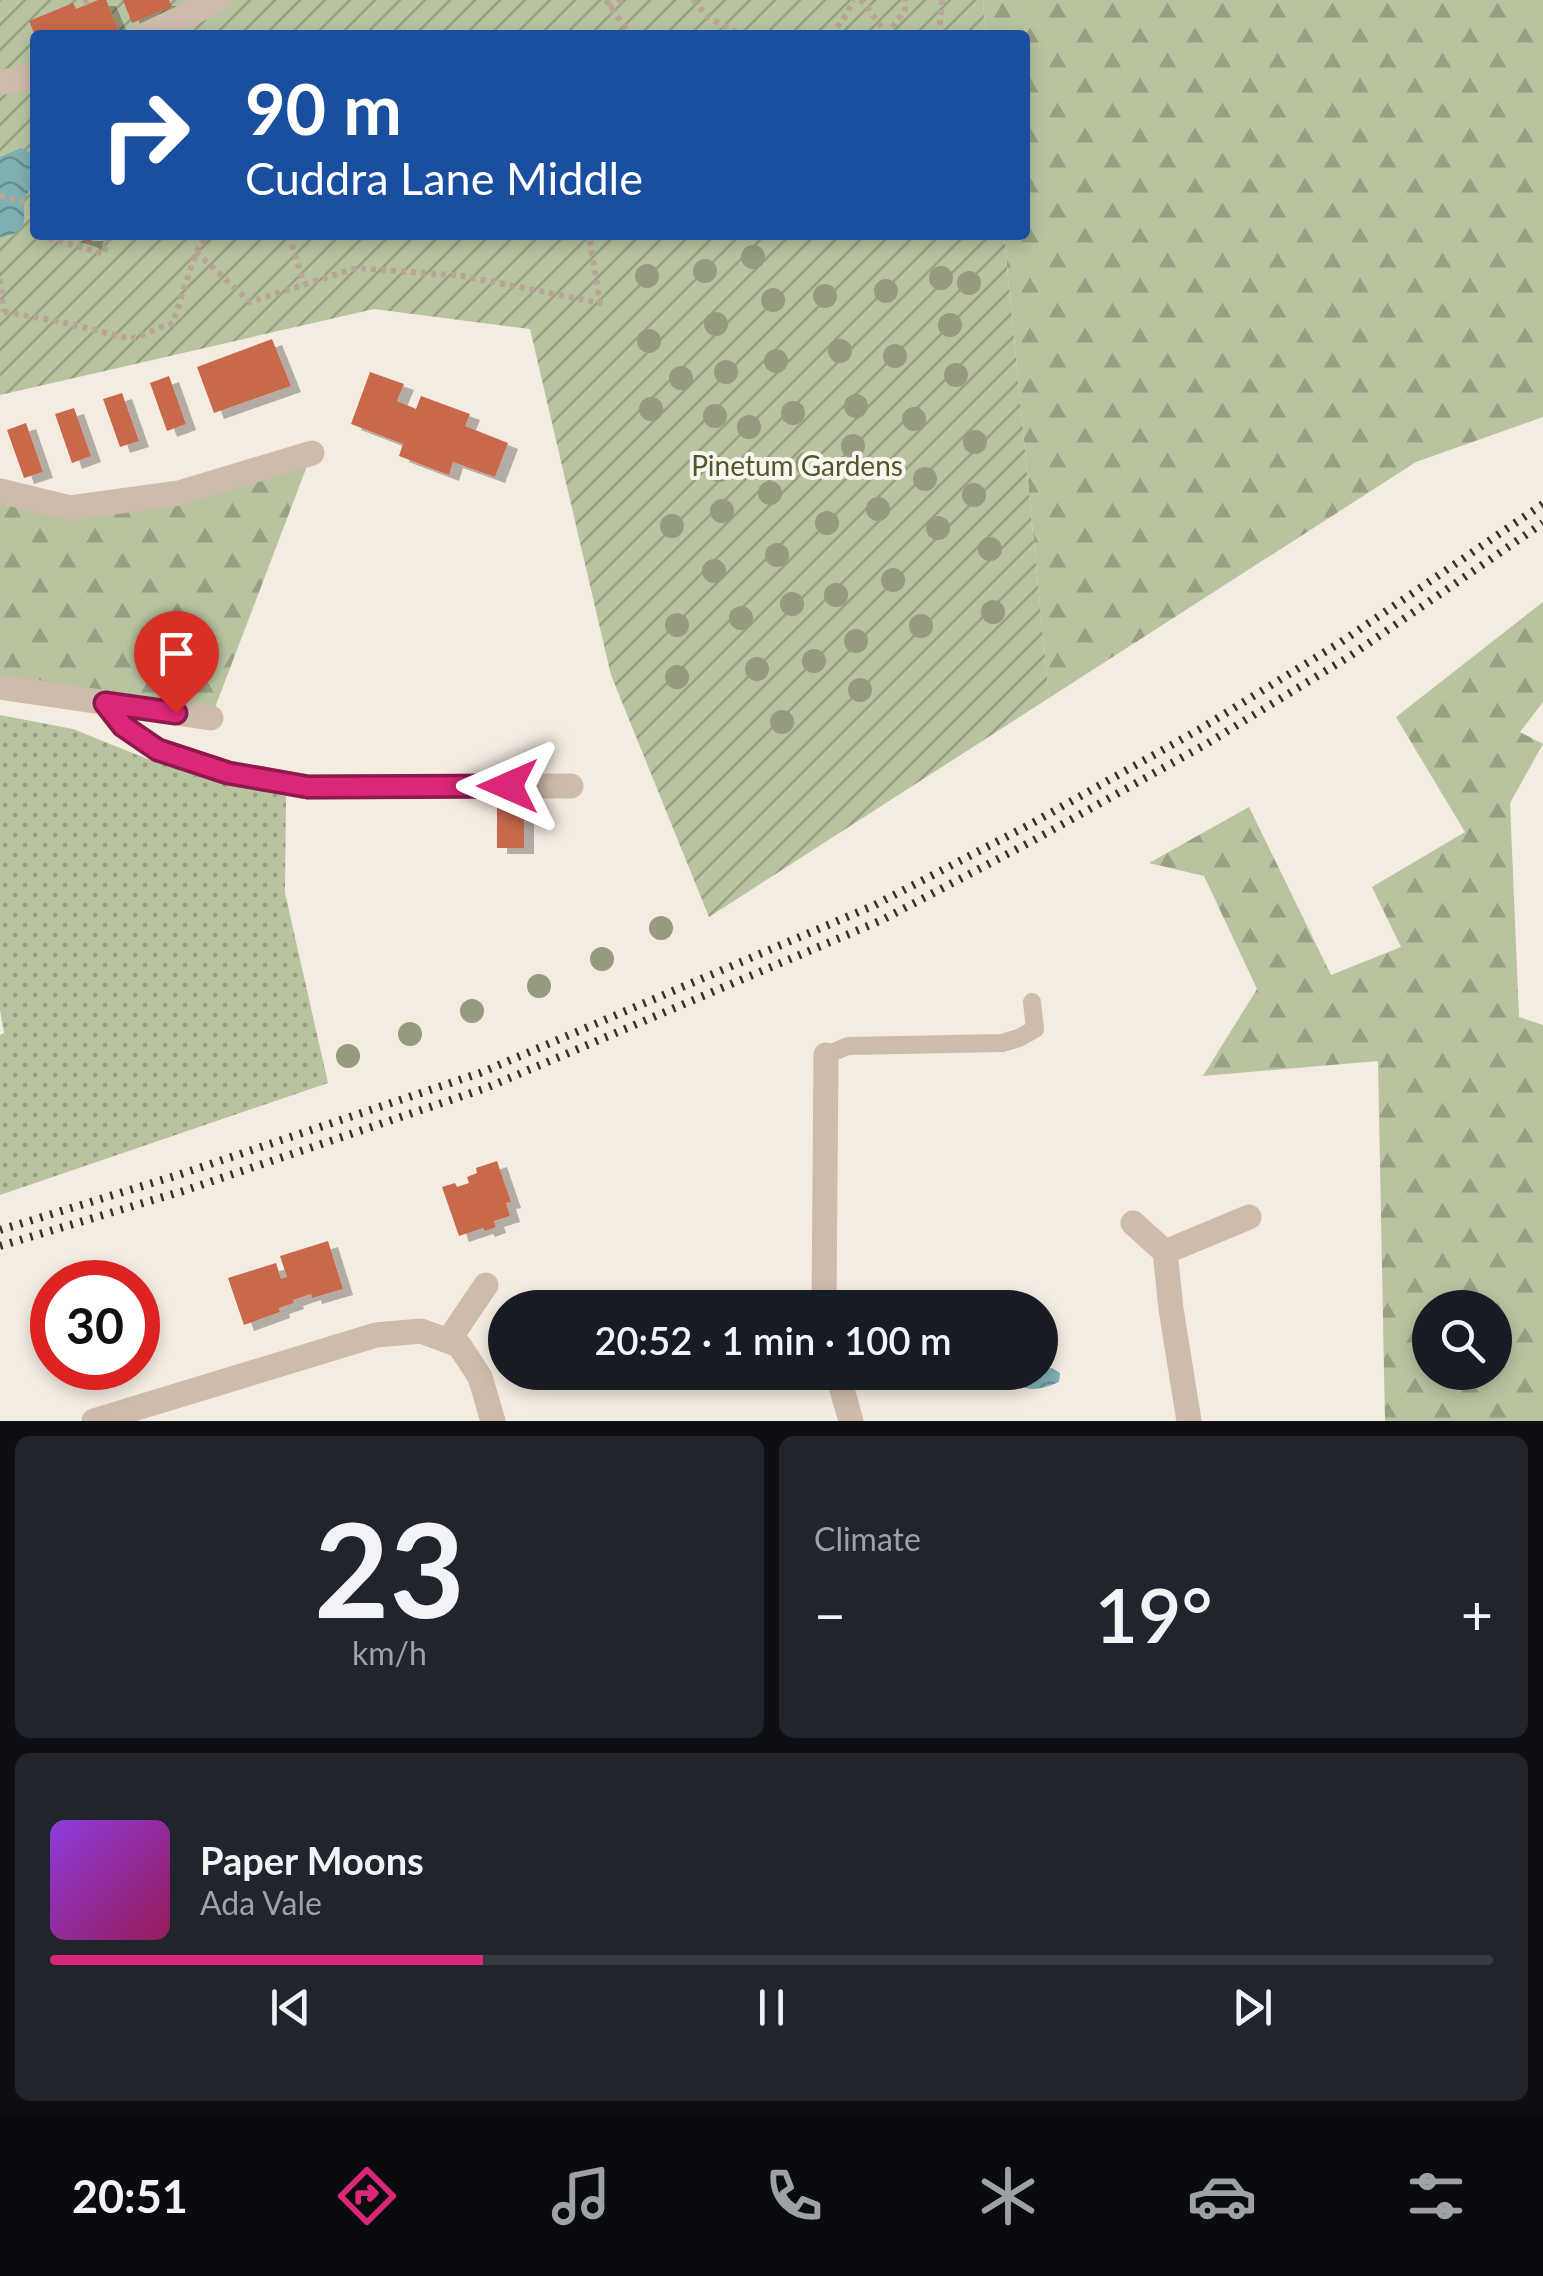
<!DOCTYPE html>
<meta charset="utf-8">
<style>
body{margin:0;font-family:Lato,sans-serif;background:#20242c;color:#f1f3f6;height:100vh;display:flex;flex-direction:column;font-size:38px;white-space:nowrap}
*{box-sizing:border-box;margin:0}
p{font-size:32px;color:#9ea1a6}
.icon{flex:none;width:55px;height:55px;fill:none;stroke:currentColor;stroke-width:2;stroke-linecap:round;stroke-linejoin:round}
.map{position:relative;height:1421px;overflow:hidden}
.side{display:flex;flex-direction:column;gap:15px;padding:15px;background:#0d0f14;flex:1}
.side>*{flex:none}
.top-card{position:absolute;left:30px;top:30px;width:1000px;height:210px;border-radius:10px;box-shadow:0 5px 15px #0003;background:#1a4fa0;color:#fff;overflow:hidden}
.controls{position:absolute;left:1412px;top:1290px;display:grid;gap:20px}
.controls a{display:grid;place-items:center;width:100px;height:100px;border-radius:50%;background:#171b24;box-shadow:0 5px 15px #0003;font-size:50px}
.speed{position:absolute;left:30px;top:1260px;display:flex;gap:20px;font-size:50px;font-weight:700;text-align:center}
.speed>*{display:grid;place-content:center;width:130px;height:130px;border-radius:50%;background:#171b24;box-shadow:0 5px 15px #0003;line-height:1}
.speed .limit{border:15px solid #d22;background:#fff;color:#111}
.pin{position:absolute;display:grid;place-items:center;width:85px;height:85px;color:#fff;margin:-102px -42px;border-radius:50% 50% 50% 0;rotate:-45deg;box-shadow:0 0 10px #0007}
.pin .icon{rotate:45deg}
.me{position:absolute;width:110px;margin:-55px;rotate:270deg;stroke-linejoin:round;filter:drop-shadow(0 0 8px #0008)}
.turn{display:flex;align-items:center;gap:35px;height:210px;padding:0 50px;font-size:45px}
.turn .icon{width:130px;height:130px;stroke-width:2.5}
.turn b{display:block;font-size:70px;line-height:85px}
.big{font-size:75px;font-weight:600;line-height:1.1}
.side .card{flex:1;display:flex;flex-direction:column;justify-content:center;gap:15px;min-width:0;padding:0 35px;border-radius:15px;background:#20242c}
.side .dial{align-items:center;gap:0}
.dial b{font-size:130px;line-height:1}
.song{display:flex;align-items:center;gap:30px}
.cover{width:120px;height:120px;border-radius:15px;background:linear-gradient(135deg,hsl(270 70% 55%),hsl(330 70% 35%))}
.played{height:10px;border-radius:5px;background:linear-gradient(90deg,#db2777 30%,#363941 30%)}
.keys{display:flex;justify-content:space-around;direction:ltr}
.heat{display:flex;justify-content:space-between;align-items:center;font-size:55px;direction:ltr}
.side .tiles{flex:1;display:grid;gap:15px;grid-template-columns:1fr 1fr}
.card:last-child{grid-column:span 2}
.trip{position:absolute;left:488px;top:1290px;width:570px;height:100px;border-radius:50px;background:#171b24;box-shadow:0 5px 15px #0003;font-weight:600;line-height:100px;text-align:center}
.tabs{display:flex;height:160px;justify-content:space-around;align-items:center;background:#090b0e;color:#9ea1a6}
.tabs .icon{width:70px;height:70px}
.tabs .selected{color:#db2777}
.tabs b{font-size:45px;color:#f1f3f6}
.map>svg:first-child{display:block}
.grass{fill:url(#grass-dots)}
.forest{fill:url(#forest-firs);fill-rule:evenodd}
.garden{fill:url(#garden-furrows)}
.water{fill:url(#water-waves)}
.building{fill:#c8694b;filter:url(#shadow)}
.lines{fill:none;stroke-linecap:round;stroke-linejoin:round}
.path{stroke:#b9a596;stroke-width:6;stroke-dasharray:5 5;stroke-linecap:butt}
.lane{stroke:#cdbbac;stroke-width:18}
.street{stroke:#cdbbac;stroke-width:25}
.rail{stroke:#3b302b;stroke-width:8;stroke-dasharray:2.5 8;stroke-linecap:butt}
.tree{fill:#969b7f}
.route-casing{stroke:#8e194d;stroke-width:25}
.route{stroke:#db2777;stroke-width:18}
.labels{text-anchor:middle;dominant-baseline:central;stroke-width:8;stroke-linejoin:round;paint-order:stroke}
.park-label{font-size:28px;fill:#4a5a2e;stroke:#fbf5ee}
</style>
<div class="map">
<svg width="1543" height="1421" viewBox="0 0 1543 1421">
<defs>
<pattern id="grass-dots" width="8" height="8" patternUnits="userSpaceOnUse" patternTransform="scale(2.5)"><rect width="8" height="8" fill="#b8c4a0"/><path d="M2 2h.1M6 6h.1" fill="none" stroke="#97a083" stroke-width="1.8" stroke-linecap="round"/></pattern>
<pattern id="forest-firs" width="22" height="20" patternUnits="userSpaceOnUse" patternTransform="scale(2.5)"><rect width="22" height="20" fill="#b8c4a0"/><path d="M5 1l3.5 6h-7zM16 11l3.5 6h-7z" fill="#97a083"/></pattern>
<pattern id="garden-furrows" width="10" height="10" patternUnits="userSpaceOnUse" patternTransform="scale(2.5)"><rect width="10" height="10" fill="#b8c4a0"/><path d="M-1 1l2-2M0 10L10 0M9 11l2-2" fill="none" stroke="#97a083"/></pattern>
<pattern id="water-waves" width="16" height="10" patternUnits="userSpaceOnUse" patternTransform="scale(2.5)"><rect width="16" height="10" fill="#7fb0b2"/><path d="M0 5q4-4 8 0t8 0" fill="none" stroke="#699091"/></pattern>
<filter id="shadow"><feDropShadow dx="10" dy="6" stdDeviation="0" flood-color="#0004"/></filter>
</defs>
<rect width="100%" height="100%" fill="#f4ebe1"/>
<!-- grass -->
<path class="grass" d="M0,715L73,729L150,760L209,780L286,796L285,893L328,1083L0,1195V1035L4,1033L0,1010Z"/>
<!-- forest -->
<path class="forest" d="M983,0H1543V417L1416,462L1049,698L1004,235H1025V35H986Z
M312,453L211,718L0,687V491L70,508Z
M1543,602V702L1520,732L1543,744L1510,803L1519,1017L1543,1025V1421H1385L1378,1061L1203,1076L1257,989L1204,876L1149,863L1249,807L1331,975L1401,947L1372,887L1465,832L1396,717ZM1430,1308H1495V1372H1430Z"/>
<!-- garden -->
<path class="garden" d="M0,0H983L986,35H35V235H1004L1049,698L709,917L611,675L530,329L374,309L0,395Z"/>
<!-- water -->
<path class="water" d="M21,148L35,155V183C9,211 44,230 0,237V157Z
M1052,1368L1060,1373L1059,1382C1046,1388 1025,1394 1015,1382L1017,1373L1040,1372V1369Z"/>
<!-- building -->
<path class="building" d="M98,0H106L120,33L35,35L29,21L73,3L76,9Z
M123,0H169L172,7L132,23Z
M68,235H94L91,243Z
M272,339L291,386L214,413L197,367Z
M370,372L404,384L397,401L416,409L421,396L470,414L465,426L508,443L495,477L453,462L449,475L399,456L403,444L351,424Z
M169,376L186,424L167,431L150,383Z
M122,393L139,441L120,447L103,399Z
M74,408L91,456L72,463L55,414Z
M26,423L43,472L24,478L7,430Z
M524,805V848H497V806Z
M497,1161L511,1202L506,1203L510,1216L494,1221L496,1227L485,1231L483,1228L459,1236L442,1187L455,1183L457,1187L469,1183L467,1177L477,1173L476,1168Z
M328,1241L343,1289L312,1298L311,1294L293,1300L294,1303L279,1308L280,1312L244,1325L228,1278L276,1263L281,1279L287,1277L280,1256Z"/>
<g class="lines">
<!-- path -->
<path class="path" d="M606,0L630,35
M693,0L709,18L742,35
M860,0L864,2L886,34
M84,3L90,0
M609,8L622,0
M831,35L847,14L853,0
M886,35L905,11V0
M939,35L942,0
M0,196L35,205
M39,235L104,254L109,235
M289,235L304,284
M196,252L250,302L356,268L463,276L600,303L589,235
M0,279L4,312
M4,312L57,321L131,339L173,323L196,252L208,235"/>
<!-- lane -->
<path class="lane" d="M826,1055L848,1046L1002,1043L1019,1038L1035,1029L1032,1002"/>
<!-- street -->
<path class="street" d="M145,35L219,0
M0,83L35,74
M0,491L70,508L179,493L312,453
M0,687L211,718
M105,703L123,726L158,750L228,773L308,787L571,786
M1133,1223L1165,1252
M1165,1252L1171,1309L1189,1421
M1165,1252L1249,1217
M824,1308L826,1055
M448,1341L486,1285
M837,1372L851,1421
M94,1421L376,1335L421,1331L459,1345L480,1377L493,1421"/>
<!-- rail -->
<path class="rail" d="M0,1230L178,1175L480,1073L875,905L1029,825L1200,729L1341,642L1543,504
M0,1246L183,1191L486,1088L882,920L1036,839L1208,743L1350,656L1543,523"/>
</g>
<!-- trees -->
<g class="tree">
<circle cx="753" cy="257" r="12"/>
<circle cx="705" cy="271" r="12"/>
<circle cx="647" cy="276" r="12"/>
<circle cx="941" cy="278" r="12"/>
<circle cx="969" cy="283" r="12"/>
<circle cx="886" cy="291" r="12"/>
<circle cx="825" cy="296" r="12"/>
<circle cx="773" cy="300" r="12"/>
<circle cx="716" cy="324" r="12"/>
<circle cx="950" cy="325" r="12"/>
<circle cx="649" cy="341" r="12"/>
<circle cx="840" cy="351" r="12"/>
<circle cx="895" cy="356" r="12"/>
<circle cx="776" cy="361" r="12"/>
<circle cx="726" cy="372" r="12"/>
<circle cx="956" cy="375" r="12"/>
<circle cx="681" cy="378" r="12"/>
<circle cx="856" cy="406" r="12"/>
<circle cx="651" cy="409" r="12"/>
<circle cx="793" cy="413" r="12"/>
<circle cx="715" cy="416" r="12"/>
<circle cx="914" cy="419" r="12"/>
<circle cx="749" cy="427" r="12"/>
<circle cx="975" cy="442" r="12"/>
<circle cx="853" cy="446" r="12"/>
<circle cx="807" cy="464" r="12"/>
<circle cx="719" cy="470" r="12"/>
<circle cx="925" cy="479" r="12"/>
<circle cx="770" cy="493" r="12"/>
<circle cx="974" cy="495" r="12"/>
<circle cx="878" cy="509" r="12"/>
<circle cx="722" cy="511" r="12"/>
<circle cx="827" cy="523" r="12"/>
<circle cx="672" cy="526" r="12"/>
<circle cx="938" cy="528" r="12"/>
<circle cx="990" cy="549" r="12"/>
<circle cx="777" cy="555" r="12"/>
<circle cx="714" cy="571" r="12"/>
<circle cx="893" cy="580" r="12"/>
<circle cx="836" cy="595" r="12"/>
<circle cx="792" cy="604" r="12"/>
<circle cx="993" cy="612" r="12"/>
<circle cx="741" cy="618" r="12"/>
<circle cx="677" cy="625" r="12"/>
<circle cx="921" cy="626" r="12"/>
<circle cx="856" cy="641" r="12"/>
<circle cx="814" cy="661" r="12"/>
<circle cx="757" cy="669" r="12"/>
<circle cx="677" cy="677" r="12"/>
<circle cx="860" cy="690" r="12"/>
<circle cx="782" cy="722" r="12"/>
<circle cx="661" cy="928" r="12"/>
<circle cx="602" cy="959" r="12"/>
<circle cx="539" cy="986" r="12"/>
<circle cx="472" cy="1011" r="12"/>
<circle cx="410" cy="1034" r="12"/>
<circle cx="348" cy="1056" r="12"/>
</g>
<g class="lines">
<!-- route casing -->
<g class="route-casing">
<path id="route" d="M176,713L105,703L123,726L158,750L228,773L308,787L508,786"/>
</g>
<!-- route -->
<use href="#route" class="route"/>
</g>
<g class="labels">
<!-- park labels -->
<g class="park-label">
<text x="797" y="465">Pinetum Gardens</text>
</g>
</g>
</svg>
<div class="controls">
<a><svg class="icon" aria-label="search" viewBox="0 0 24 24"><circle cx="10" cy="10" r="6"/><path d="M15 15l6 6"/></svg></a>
</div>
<div class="speed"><div class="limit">30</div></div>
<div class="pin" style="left:176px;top:713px;background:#d93025"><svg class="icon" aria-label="arrive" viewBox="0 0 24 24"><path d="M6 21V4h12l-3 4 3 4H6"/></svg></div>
<svg class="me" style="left:508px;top:786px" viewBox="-20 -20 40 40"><path d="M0-17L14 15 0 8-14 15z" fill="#db2777" stroke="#fff" stroke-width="4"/></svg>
<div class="trip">20:52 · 1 min · 100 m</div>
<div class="top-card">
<div class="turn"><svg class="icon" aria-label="right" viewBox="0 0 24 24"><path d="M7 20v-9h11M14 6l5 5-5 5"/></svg><div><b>90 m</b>Cuddra Lane Middle</div></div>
</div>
</div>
<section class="side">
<div class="tiles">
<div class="card dial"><b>23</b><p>km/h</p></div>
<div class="card"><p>Climate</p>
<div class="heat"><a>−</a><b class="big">19°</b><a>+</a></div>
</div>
<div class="card">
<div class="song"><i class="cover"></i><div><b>Paper Moons</b><p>Ada Vale</p></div></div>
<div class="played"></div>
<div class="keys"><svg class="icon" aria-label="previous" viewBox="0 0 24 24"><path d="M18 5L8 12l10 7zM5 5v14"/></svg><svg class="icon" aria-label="pause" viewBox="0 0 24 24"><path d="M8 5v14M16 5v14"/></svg><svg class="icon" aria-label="next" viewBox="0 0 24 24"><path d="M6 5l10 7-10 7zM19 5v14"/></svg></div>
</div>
</div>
</section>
<nav class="tabs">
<b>20:51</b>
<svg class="icon selected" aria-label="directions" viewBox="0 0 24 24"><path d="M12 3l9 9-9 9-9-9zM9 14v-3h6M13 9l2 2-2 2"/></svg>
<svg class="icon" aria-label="music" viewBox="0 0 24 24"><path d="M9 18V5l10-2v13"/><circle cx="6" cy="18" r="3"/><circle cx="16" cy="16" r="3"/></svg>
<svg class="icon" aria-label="phone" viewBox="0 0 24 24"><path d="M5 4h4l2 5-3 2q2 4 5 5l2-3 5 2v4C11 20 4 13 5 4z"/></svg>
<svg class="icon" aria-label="climate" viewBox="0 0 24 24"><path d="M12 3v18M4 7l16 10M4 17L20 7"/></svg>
<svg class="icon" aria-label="car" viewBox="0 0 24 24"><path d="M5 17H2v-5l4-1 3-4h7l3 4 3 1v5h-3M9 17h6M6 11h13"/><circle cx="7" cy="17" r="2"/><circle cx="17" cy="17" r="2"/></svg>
<svg class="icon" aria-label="filters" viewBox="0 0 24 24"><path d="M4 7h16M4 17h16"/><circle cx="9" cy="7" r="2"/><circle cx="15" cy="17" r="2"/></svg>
</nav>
